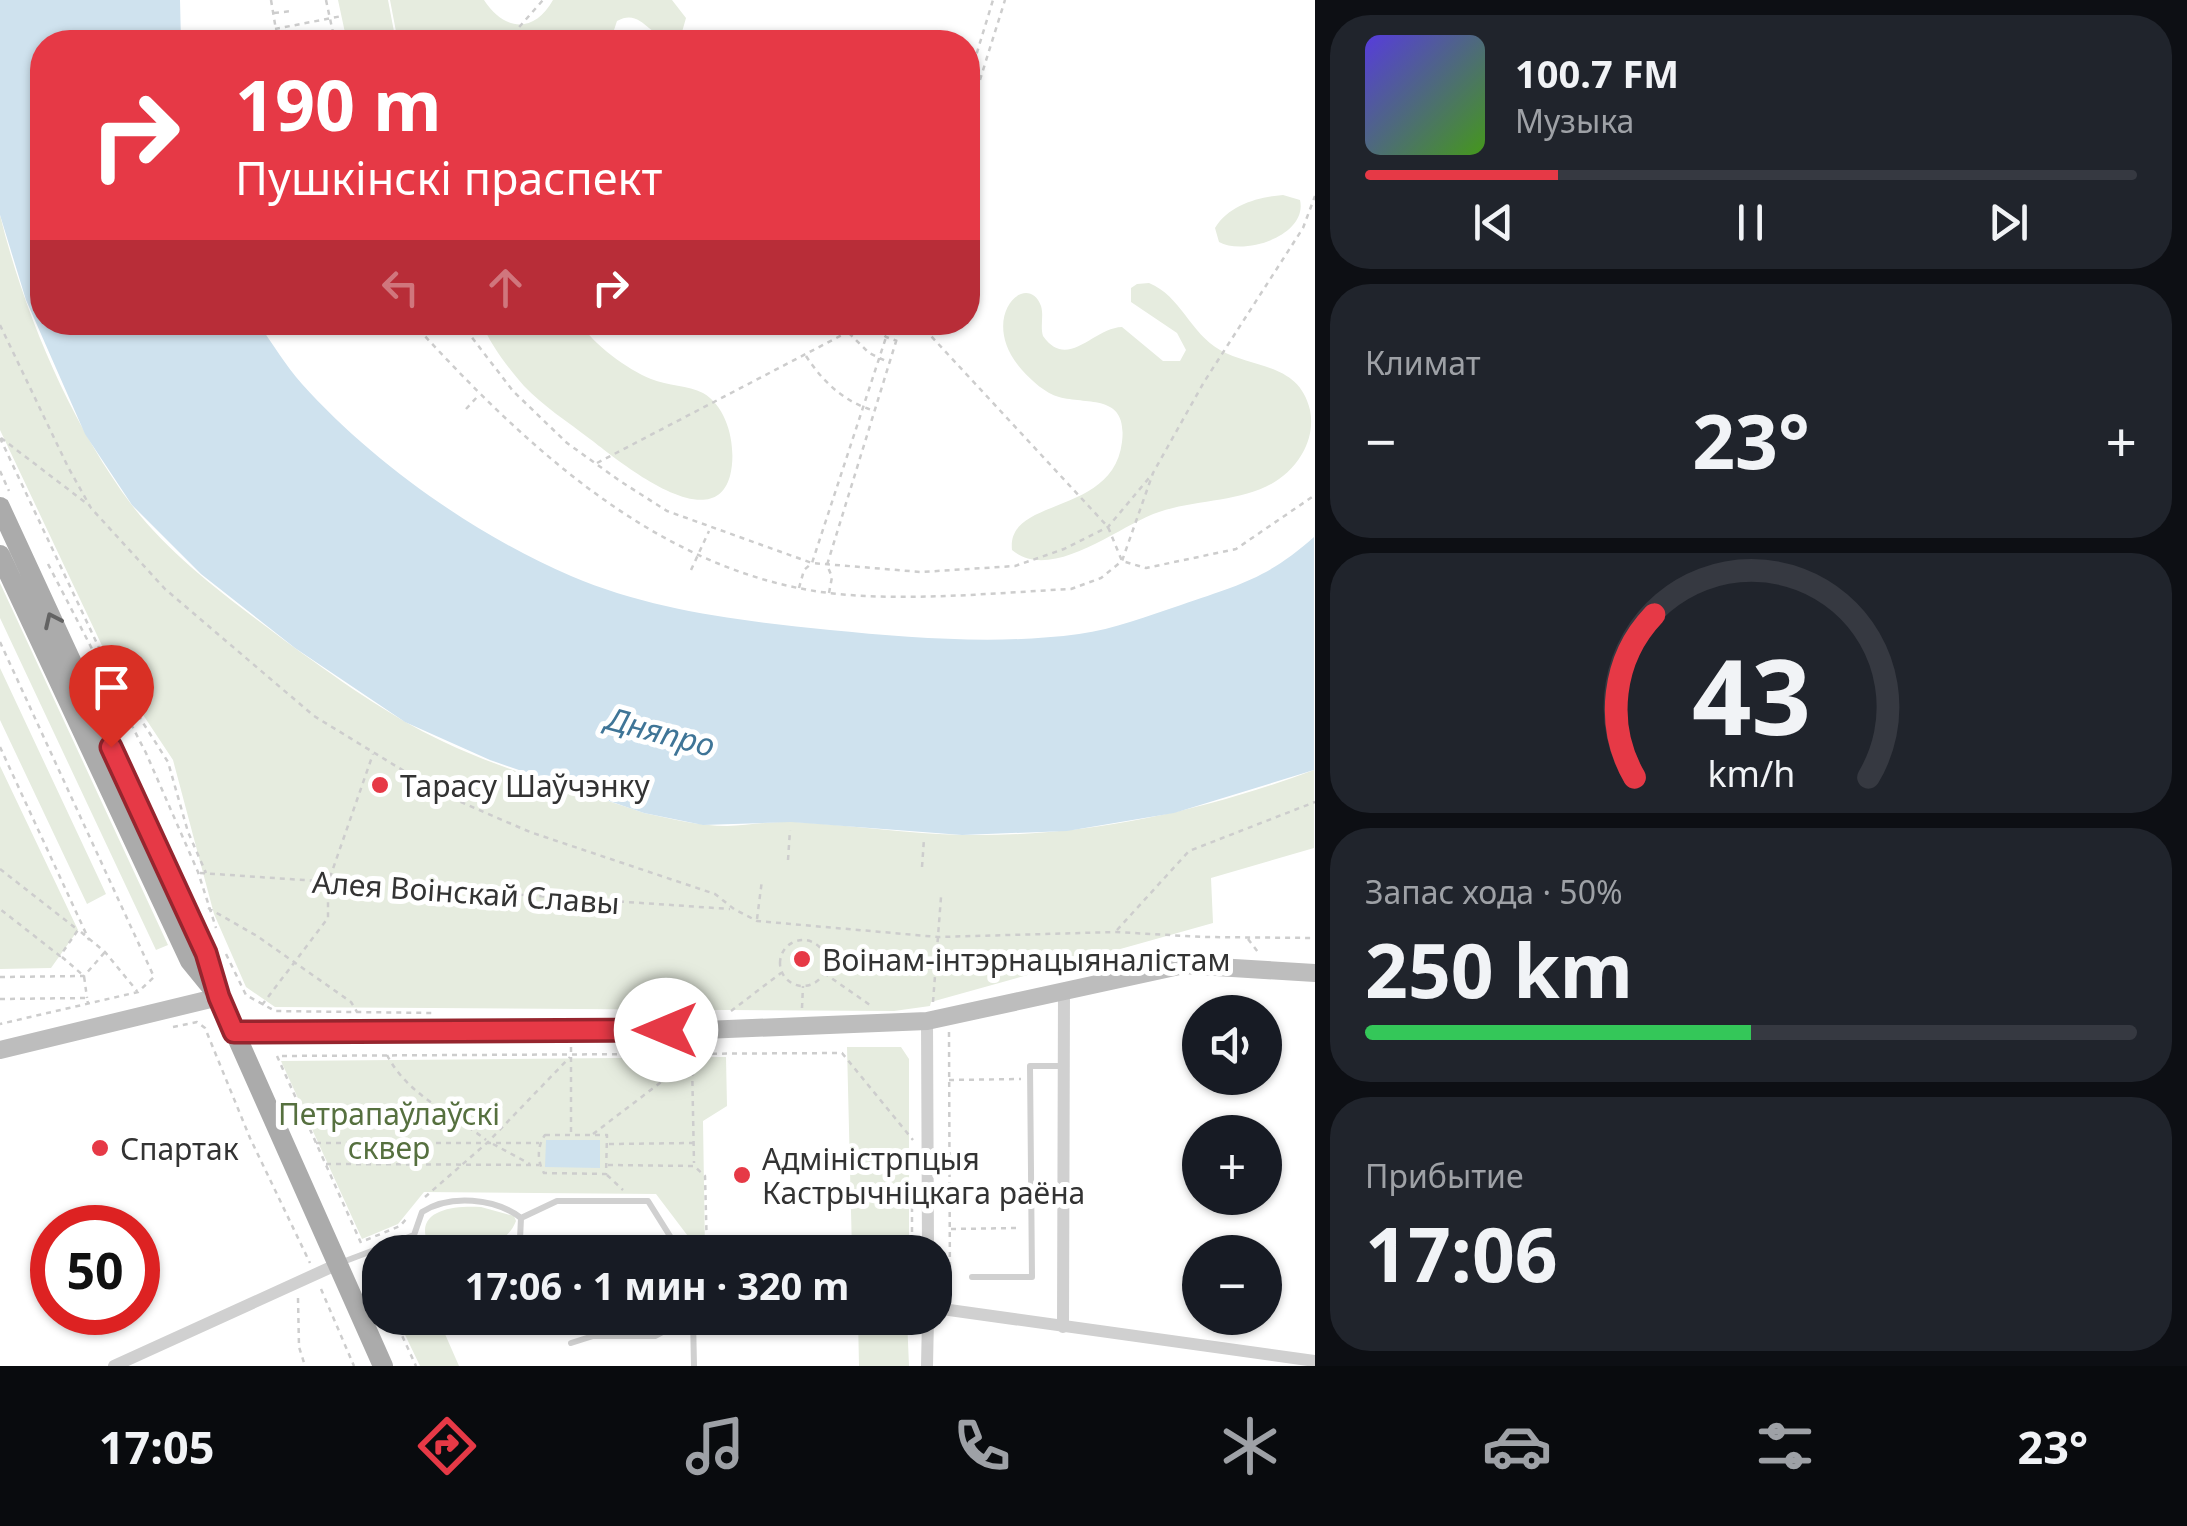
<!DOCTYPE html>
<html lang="ru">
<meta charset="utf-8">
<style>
body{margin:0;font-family:"Noto Sans",sans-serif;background:#20242c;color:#f1f3f6;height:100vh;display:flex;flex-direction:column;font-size:38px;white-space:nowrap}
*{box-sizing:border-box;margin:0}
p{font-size:32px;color:#9ea1a6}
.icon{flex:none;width:55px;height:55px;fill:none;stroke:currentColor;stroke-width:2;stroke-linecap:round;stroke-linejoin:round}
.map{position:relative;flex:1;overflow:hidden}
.drawer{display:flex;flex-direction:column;gap:15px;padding:15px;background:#0d0f14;width:872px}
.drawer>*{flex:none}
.banner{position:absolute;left:30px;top:30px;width:950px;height:305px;border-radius:40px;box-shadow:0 2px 8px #0004;background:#e63946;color:#fff;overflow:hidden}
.controls{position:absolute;left:1182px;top:995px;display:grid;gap:20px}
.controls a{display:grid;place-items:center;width:100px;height:100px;border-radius:50%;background:#171b24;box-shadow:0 2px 8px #0004;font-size:50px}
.speed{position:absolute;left:30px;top:1205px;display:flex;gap:20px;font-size:50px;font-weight:700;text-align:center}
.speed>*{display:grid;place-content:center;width:130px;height:130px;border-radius:50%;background:#171b24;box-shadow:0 2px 8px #0004;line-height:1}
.speed .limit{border:15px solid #d22;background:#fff;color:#111}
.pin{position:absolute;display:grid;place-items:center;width:85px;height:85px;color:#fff;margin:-102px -42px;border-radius:50% 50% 50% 0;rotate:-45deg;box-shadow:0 0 10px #0007}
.pin .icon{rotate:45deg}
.me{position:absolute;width:110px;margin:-55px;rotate:270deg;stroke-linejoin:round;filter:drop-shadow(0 0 8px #0008)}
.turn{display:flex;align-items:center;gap:35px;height:210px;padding:0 40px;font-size:45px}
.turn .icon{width:130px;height:130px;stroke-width:2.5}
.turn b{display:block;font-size:70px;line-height:85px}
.lanes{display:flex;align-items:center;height:95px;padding:0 40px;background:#0003;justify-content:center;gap:50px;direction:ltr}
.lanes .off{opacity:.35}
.big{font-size:75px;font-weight:700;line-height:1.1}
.drawer .widget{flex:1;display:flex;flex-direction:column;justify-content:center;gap:15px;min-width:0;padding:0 35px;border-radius:40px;background:#20242c}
.drawer .dial{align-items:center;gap:0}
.dial svg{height:260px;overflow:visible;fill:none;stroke:#363941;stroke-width:7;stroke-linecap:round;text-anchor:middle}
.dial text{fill:#f1f3f6;stroke:none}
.song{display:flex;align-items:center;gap:30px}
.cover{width:120px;height:120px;border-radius:15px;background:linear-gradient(135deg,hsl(250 70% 55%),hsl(100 70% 35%))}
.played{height:10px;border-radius:5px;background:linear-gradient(90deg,#e63946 25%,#363941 25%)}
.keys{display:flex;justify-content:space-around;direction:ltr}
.heat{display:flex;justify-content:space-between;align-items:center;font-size:55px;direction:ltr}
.charge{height:15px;border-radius:8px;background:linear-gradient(90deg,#34c759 50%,#363941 0)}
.trip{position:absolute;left:362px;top:1235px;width:590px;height:100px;border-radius:40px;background:#171b24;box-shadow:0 2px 8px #0004;font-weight:700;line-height:100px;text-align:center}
.dock{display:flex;height:160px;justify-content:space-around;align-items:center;background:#090b0e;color:#9ea1a6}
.dock .icon{width:70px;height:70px}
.dock .on{color:#e63946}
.dock b{font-size:45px;color:#f1f3f6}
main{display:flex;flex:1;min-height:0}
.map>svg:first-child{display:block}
.green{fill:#e6ecdf}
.water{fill:#cfe2ee}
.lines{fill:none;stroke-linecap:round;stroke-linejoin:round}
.path{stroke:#cdcdcd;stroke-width:2.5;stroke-dasharray:5 5;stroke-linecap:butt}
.service{stroke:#d0d0d0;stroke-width:6}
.minor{stroke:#d0d0d0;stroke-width:12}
.secondary{stroke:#bdbdbd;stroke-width:18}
.primary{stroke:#ababab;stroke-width:20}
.oneway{stroke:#636363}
.route-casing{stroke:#96252e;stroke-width:25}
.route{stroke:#e63946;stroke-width:18}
.poi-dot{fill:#e63946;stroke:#fff;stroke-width:4}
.labels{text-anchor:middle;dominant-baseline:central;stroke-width:10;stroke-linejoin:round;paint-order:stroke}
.poi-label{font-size:30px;fill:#333;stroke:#fff;text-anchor:start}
.street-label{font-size:30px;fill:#333;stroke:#fff}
.park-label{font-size:30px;fill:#56703f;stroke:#fff}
.water-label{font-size:32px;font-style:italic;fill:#3f7597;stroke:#fff}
</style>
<main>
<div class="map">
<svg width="1315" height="1366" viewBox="0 0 1315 1366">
<rect width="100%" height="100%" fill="#fff"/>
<!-- green -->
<path class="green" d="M338,0H388L396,42H347Z
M390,0H484C504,31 534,34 553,0H672L686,18L680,39C649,44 644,6 617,21L614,30L617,42H398Z
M1283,195L1300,200C1308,236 1244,256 1219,242L1215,228C1229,205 1258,197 1283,195Z
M0,215C24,313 70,422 131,504C172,558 231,600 284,640C335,677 387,715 444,742C507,772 578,790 644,813C672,819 699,826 727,826C750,825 773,821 796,822C852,825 908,834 964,835C1085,837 1201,812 1314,770V848L1211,878L1213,923L931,1002L930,1006L894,1011L275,1007L246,987L214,914L173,760L114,671L0,430Z
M1149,283C1181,296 1190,333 1220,350C1254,369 1299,363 1310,410C1313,425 1310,441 1302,454C1271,506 1209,495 1159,512C1121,524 1051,584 1012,550C1006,496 1113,517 1122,442C1128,393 1088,405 1059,397C1045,393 1032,381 1022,370C976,318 1027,269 1041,306C1044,316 1040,326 1043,336C1068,371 1093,328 1122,327L1163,361H1180L1186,350L1177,333L1131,302V288L1137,284Z
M482,323H580C594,345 627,369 651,379C668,386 688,385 703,393C729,408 737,449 730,476C712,540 614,457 590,439C568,422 543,406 524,386C509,369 489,343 482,323Z
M0,583L168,945L156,950L0,618Z
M0,668L106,894L87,904L0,720Z
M0,766L78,930L51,968L0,969Z
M847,1047H901L909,1059V1252H852Z
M726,1057L727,1106L703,1121L705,1252H700L656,1194L424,1192L398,1224L362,1239L281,1061Z
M481,1207L514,1216L516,1221C504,1252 459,1256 432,1251C408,1211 451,1205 481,1207Z
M397,1318H438L459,1366H420Z
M858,1318H907L909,1366H859Z"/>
<!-- water -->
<path class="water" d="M0,0H180L181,42H42V322L258,323C272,343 286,366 302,384C372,462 475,535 571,576C653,611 743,621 830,630C912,638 998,645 1079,634C1115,629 1147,616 1181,605C1238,585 1267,579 1314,537V770L1174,813L1067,831L962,835L791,822L703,825L644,813L490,760L405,722L295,648L201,574L132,505L85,434L26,300L0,215Z
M546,1140H600V1168L545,1167Z"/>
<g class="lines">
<!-- path -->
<path class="path" d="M271,0L278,42
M326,0L335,42
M274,13L292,11
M275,29L342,16
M506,42L543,0
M968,82L993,0
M968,118L1005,0
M412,322C523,444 658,572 829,593C908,602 991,593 1071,589L1101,578L1122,561L1153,473L1204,382L1303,228L1315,196
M460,322L513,391L567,443L620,481L667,511L812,563L921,572L1015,566L1064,549L1108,527L1149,478
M870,322L886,337L897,341
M918,322L1108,527L1122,561L1146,568L1236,549L1315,495
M0,325L68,467L91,508L165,589L314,716L440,793L530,832L715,894L734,909L757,921L938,937L1116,932L1203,937L1315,938
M849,333L869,353L890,363
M806,356C823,382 844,402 875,411
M466,409L478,396
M0,438L110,671L168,762L188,832L206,873
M1,438L90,506
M597,463L867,322
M0,471L9,491
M48,564L146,753L198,872L216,928
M691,570L709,531
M799,588L804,570L812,563L891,322
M829,593L832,577L827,565L902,322
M0,642L154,977L138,992L0,1024
M0,747L89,940
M788,860L790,830
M922,867L924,839
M0,869L78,930L60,956L0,909
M200,873L730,909
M208,908L257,936L351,1002L357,1012
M757,919L762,880
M1117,930L1189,851L1315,802
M81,932L105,952L137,991
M1248,939L1258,952
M780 963a23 23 0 1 1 46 0a23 23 0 1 1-46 0Z
M226,954L246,995L275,1011L434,1013
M62,957L84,976L87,998
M824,973L870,1005
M0,977L84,976L105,952
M0,999L87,998L88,1004
M933,1002L941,897
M262,1005L328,918V883L373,754
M802,1008L803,986
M731,1011L781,973
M173,1027L197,1022L205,1028L250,1138L310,1263
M949,1032L950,1294
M571,1047V1134
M387,1055C408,1096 452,1113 486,1140
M692,1061L694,1163
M949,1080L1021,1079
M593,1134L698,1054
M545,1135H607L606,1174L544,1173C537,1161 537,1146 545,1135Z
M316,1143H539
M493,1144L530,1164
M609,1144L694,1143
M326,1164L539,1165
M608,1165L694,1166L705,1176L707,1252
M607,1175L623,1190
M425,1197L488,1142L570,1057
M951,1229L1018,1228
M366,1240L400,1226L407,1218
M361,1243L277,1056L842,1053L913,1140
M912,1252V1188
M370,1263L380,1285
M321,1289L354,1366
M298,1298L299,1347L305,1366
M394,1318L416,1366"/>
<!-- service -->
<path class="service" d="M521,1218L557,1201H648L680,1252
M421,1252L414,1235L422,1212C450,1194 495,1198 521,1218L520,1239L504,1252
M340,1263L414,1235
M972,1277H1032L1030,1066H1065
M693,1318L694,1366
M571,1343L593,1336H655L668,1329L670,1318"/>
<!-- minor -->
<path class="minor" d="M927,1021L928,1252
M935,1308L1315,1361
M1063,1327L1064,990
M114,1366L338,1264
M927,1366L928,1318"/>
<!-- secondary -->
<path class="secondary" d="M234,1032L704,1030L927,1021L1184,965L1315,973
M0,1050L219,997"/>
<!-- primary -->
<path class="primary" d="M0,507L206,953L219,997L383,1366
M0,555L190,961L212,988"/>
</g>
<!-- one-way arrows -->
<defs><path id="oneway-chevron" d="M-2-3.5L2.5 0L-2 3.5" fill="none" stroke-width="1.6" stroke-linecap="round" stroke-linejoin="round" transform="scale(2.5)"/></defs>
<use class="oneway" href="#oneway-chevron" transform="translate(52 620) rotate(-115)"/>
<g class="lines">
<!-- route casing -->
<g class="route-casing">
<path id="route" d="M111,747L206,953L219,997L234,1032L666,1030"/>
</g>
<!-- route -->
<use href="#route" class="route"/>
</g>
<!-- markers -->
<g class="poi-dot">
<circle cx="380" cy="785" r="10"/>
<circle cx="802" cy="959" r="10"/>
<circle cx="100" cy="1148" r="10"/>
<circle cx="742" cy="1175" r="10"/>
</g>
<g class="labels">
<!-- poi labels -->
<g class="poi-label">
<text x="400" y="785">Тарасу Шаўчэнку</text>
<text x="822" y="959">Воінам-інтэрнацыяналістам</text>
<text x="120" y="1148">Спартак</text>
<text x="762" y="1158">Адміністрпцыя<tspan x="762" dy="34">Кастрычніцкага раёна</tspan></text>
</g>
<!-- street labels -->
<g class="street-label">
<text transform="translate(466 892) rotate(4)">Алея Воінскай Славы</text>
</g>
<!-- park labels -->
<g class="park-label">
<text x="389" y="1113">Петрапаўлаўскі<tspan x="389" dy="34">сквер</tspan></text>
</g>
<!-- water labels -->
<g class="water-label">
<text transform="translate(661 731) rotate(15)">Дняпро</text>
</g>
</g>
</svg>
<div class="controls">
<a><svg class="icon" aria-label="sound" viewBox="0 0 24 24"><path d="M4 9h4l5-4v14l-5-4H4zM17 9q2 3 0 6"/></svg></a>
<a>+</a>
<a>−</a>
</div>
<div class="speed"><div class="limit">50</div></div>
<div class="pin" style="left:111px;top:747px;background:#d93025"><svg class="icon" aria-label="arrive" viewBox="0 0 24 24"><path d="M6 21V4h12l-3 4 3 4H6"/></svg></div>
<svg class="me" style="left:666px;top:1030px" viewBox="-20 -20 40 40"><circle r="19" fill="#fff"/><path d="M0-13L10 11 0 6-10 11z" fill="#e63946"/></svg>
<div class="trip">17:06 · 1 мин · 320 m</div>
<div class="banner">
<div class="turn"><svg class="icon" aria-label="right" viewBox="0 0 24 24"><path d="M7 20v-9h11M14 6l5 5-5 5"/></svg><div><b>190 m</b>Пушкінскі праспект</div></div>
<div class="lanes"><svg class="icon off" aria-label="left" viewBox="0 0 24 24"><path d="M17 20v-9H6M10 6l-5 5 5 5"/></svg><svg class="icon off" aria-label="ahead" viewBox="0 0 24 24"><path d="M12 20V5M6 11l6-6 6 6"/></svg><svg class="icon" aria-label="right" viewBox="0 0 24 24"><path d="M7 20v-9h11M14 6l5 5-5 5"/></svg></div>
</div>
</div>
<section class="drawer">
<div class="widget">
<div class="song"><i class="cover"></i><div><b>100.7 FM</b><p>Музыка</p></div></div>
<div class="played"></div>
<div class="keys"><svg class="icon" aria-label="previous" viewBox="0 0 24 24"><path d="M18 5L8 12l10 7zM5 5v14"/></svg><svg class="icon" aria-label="pause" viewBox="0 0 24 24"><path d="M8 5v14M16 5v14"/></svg><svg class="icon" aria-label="next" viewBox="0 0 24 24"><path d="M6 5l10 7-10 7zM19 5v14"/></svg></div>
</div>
<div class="widget"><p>Климат</p>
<div class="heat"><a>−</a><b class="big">23°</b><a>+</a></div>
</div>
<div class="widget dial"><svg viewBox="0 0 100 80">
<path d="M14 69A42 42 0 1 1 86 69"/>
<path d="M14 69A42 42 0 0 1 20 19" stroke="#e63946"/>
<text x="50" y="56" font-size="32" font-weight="700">43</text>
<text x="50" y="72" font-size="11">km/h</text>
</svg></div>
<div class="widget"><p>Запас хода · 50%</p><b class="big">250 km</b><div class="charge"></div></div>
<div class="widget"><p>Прибытие</p><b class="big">17:06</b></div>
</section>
</main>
<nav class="dock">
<b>17:05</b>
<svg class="icon on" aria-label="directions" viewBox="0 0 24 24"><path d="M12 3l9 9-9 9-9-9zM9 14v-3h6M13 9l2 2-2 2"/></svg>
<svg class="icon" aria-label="music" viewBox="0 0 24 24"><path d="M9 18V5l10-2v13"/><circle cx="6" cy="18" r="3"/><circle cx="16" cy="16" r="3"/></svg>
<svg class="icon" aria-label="phone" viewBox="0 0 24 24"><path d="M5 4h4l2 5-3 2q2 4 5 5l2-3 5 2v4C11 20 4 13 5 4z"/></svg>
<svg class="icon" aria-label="climate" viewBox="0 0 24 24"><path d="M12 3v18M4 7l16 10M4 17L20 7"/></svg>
<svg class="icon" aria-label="car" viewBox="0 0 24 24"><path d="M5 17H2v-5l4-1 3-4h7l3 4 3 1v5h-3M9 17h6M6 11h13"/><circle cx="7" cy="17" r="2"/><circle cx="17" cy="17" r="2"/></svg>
<svg class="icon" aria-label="filters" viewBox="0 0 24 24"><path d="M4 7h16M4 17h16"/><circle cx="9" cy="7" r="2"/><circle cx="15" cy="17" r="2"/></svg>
<b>23°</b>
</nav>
